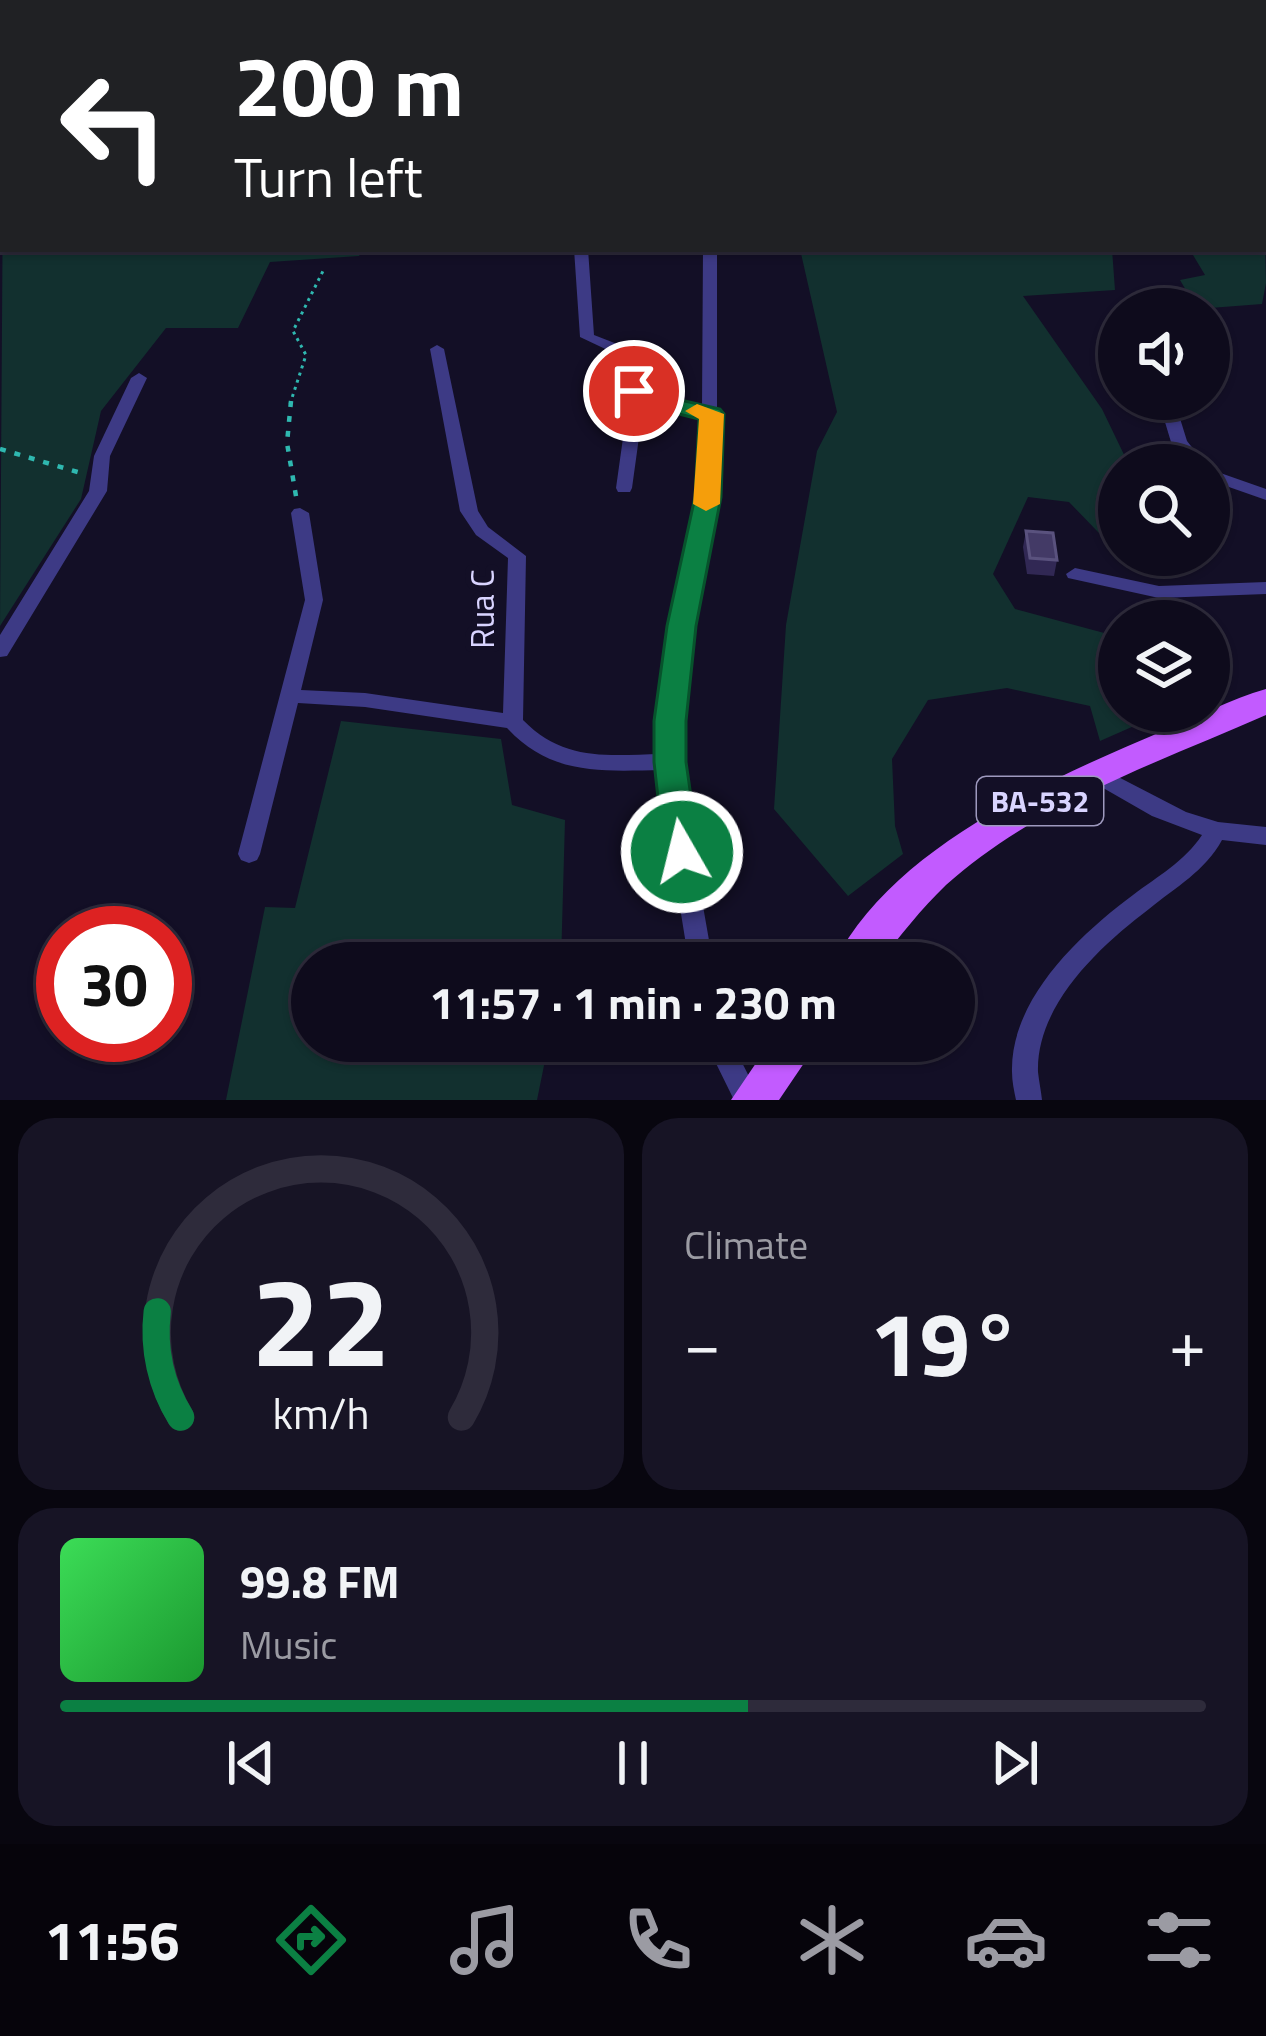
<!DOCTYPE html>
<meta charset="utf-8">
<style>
body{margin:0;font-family:"Titillium Web",sans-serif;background:#171425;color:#f1f3f6;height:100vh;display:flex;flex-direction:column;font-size:45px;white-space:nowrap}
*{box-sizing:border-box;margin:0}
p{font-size:39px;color:#9b9ba3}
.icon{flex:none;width:66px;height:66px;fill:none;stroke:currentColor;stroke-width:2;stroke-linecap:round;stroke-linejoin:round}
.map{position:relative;height:1100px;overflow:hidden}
.panel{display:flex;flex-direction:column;gap:18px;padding:18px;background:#08060f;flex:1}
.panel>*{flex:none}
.hud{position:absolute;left:0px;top:0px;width:1266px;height:252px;box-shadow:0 3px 9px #0004,0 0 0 3px #2e2b3b;background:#202124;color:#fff;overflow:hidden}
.tools{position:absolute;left:1098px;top:288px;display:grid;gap:24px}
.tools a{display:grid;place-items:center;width:132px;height:132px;border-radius:50%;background:#0e0b1c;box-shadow:0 3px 9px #0004,0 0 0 3px #2e2b3b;font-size:60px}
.speed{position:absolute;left:36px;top:906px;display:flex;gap:24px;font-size:60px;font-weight:700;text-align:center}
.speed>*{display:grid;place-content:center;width:156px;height:156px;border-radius:50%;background:#0e0b1c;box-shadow:0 3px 9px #0004,0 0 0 3px #2e2b3b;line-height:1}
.speed .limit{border:18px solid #d22;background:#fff;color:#111}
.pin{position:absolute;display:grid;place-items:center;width:102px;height:102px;color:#fff;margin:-51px;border:6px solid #fff;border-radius:50%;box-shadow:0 3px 12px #0007}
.me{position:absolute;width:132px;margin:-66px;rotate:352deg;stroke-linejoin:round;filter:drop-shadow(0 0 9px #0008)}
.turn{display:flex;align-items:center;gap:42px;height:252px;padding:0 36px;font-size:54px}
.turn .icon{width:156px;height:156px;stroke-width:2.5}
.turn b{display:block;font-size:84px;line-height:102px}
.big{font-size:90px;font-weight:700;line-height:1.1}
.panel .widget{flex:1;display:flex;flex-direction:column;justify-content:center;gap:18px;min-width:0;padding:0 42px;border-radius:36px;background:#171425}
.panel .dial{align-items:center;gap:0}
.dial svg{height:312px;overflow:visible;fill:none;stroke:#2e2b3b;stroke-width:7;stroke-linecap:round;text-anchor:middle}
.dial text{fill:#f1f3f6;stroke:none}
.song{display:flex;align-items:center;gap:36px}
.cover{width:144px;height:144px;border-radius:18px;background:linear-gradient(135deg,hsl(130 70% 55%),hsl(130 70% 35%))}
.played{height:12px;border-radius:6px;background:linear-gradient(90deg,#0b8043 60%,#2e2b3b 60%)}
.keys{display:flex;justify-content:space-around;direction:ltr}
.heat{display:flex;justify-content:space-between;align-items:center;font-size:66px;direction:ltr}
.panel .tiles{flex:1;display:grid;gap:18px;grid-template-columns:1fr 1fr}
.widget:last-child{grid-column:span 2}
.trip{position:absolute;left:291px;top:942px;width:684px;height:120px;border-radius:60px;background:#0e0b1c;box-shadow:0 3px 9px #0004,0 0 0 3px #2e2b3b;font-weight:700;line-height:120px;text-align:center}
.dock{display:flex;height:192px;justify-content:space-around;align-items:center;background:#06040b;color:#9b9ba3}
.dock .icon{width:84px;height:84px}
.dock .on{color:#0b8043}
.dock b{font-size:54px;color:#f1f3f6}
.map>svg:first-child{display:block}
.green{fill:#12302f}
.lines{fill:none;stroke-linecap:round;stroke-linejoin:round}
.path-far1{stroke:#2fb8b0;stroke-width:3;stroke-dasharray:3 4.5;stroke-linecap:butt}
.path{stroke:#2fb8b0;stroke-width:4.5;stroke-dasharray:6 9;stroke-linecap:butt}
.minor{fill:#3d3a85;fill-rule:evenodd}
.primary{fill:#c25bff;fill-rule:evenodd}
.wall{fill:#312854}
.building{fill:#433a66;stroke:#5a527e;stroke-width:3}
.route{fill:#0b8043;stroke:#07532c;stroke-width:3}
.slow{fill:#f59e0b}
.labels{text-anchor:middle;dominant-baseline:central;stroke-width:12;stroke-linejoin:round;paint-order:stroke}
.shield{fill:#130f26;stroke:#9e99be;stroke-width:3}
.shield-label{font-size:30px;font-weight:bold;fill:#d9d4ff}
.street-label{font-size:33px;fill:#d9d4ff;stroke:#130f26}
</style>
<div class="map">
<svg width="1266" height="1100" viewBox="0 0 1266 1100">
<rect width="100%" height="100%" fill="#130f26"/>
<!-- green -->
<path class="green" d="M0,0H408L410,2L3,3L0,163Z
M1263,134L1266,283L1262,304L1197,309L1180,280L1205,275L1190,250L1180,249H1263Z
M3,171V249H363L359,256L270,262L238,328H166L101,411L81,499L0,626Z
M800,249H1112L1115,290L1023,296L1102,409L1129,465H1119V526L1099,533L1069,502L1028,497L993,574L1015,609L1119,637V711H1168L1100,741L1090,706L1007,688L928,700L892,759L895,826L903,854L848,896L774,809L786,625L817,451L837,412Z
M341,721L501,739L512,805L565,820L561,963H312V1041H549L537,1100H226L265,907L295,908Z"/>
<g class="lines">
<!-- path-far1 -->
<path class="path-far1" d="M290,404L306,355L293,331L324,269"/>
<!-- path -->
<path class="path" d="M291,401L287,443L297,502
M0,449L81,473"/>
<!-- minor -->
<path class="minor" d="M228,0H248L241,3H221Z
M426,0H459L467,3H434Z
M658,0H668L669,3H659Z
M1263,13L1266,14V20L1263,19Z
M1263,35L1266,36V42L1263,41Z
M574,249H588L594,335L630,349L644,392L702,407L703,249H717V411L720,414L717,417V486L691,626L680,721L687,815L713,963H689L665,815L662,770C602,771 551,776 507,728L365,707L298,703L260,854L257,860L249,863L241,860L238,854L305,600L291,513L294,509L300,508L309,513L323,600L301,690L365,693L503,713L508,558L476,535L460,511L430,349L437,345L444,349L478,511L488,527L526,556L523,720C564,762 608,755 661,754C656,664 686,578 700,490C703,466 701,440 701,416L644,401L632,488L630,492H618L616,488L629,395L618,355L580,337Z
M139,373L147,378L110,456L107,491L7,656L0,657V635L89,491L94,456L131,378Z
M1158,399H1174L1187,441L1206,465H1189L1171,442Z
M1209,469L1266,489V500L1209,480Z
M1075,568L1159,586L1266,582V594L1159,598L1068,578L1066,574Z
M1099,767L1186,812L1218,822L1266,827V845L1222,840C1205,871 1176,887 1149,909C1100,946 1036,1005 1038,1072C1039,1081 1041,1091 1042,1100H1016C1014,1091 1012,1081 1012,1072C1010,1000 1079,935 1133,895C1158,876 1184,862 1202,835L1152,816L1091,781L1088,775L1091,769Z
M705,1041H731L761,1100H734Z"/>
<!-- primary -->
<path class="primary" d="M1266,689V715C1157,763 1036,804 946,885C921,909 900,936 879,963H834C892,847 1050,779 1163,731C1197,717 1231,699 1266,689Z
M771,1041H819L779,1100H731Z"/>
</g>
<!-- wall -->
<path class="wall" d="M1026,531L1057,560L1054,576L1027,574L1023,547Z"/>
<!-- building -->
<path class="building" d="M1026,531L1053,533L1057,560L1030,558Z"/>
<!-- route -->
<path class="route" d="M634,384L650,393L720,409L724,414L721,497L696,626L686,721V762L699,852L694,861L682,865L669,861L664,852L654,762V721L667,626L695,497L699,419L634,403L622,391Z"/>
<!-- slow -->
<path class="slow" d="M697,404L724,414L720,504L706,511L693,504L699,419L685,411Z"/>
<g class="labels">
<!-- shield labels -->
<rect class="shield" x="977" y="777" width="126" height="48" rx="9"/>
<g class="shield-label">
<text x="1040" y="801">BA-532</text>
</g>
<!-- street labels -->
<g class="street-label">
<text transform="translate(482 609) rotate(-90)">Rua C</text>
</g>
</g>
</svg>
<div class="tools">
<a><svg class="icon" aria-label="sound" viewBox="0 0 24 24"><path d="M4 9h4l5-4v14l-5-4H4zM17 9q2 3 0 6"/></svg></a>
<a><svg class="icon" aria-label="search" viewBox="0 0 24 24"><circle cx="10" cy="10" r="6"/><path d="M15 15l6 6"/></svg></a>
<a><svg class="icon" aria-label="layers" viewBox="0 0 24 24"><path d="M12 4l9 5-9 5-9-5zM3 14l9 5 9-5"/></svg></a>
</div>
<div class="speed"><div class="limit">30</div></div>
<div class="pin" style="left:634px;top:391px;background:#d93025"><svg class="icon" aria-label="arrive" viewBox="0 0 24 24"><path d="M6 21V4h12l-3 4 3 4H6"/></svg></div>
<svg class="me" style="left:682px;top:852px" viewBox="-20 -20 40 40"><circle r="17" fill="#0b8043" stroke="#fff" stroke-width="3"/><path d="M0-11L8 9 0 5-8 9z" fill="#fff"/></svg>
<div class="trip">11:57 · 1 min · 230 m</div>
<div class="hud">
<div class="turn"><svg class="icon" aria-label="left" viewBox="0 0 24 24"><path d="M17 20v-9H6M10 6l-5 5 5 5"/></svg><div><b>200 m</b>Turn left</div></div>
</div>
</div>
<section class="panel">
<div class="tiles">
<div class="widget dial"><svg viewBox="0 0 100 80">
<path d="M14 69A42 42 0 1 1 86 69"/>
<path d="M14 69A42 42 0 0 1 8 42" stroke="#0b8043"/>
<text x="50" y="56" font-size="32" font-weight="700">22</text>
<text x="50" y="72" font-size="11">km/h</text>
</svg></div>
<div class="widget"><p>Climate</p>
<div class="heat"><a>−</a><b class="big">19°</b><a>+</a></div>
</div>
<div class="widget">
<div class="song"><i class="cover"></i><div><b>99.8 FM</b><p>Music</p></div></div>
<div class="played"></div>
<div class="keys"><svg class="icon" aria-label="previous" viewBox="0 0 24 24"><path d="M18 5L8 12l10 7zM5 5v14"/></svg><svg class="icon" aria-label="pause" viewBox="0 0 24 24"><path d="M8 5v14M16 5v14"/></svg><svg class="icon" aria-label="next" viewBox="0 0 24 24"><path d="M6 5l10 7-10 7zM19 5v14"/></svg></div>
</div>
</div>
</section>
<nav class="dock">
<b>11:56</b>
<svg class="icon on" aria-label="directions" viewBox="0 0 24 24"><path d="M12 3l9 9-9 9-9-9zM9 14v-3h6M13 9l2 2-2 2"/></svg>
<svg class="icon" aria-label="music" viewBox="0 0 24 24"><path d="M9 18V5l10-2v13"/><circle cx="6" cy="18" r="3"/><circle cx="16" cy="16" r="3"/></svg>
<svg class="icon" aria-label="phone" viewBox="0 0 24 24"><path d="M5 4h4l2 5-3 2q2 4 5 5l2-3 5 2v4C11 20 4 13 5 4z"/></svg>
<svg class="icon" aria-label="climate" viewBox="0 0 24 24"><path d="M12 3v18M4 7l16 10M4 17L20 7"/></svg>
<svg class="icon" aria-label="car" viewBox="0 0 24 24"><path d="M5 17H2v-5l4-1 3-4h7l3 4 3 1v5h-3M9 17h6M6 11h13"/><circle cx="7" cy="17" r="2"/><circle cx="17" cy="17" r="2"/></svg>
<svg class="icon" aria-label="filters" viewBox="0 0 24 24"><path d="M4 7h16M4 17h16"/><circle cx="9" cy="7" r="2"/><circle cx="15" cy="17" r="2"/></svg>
</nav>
